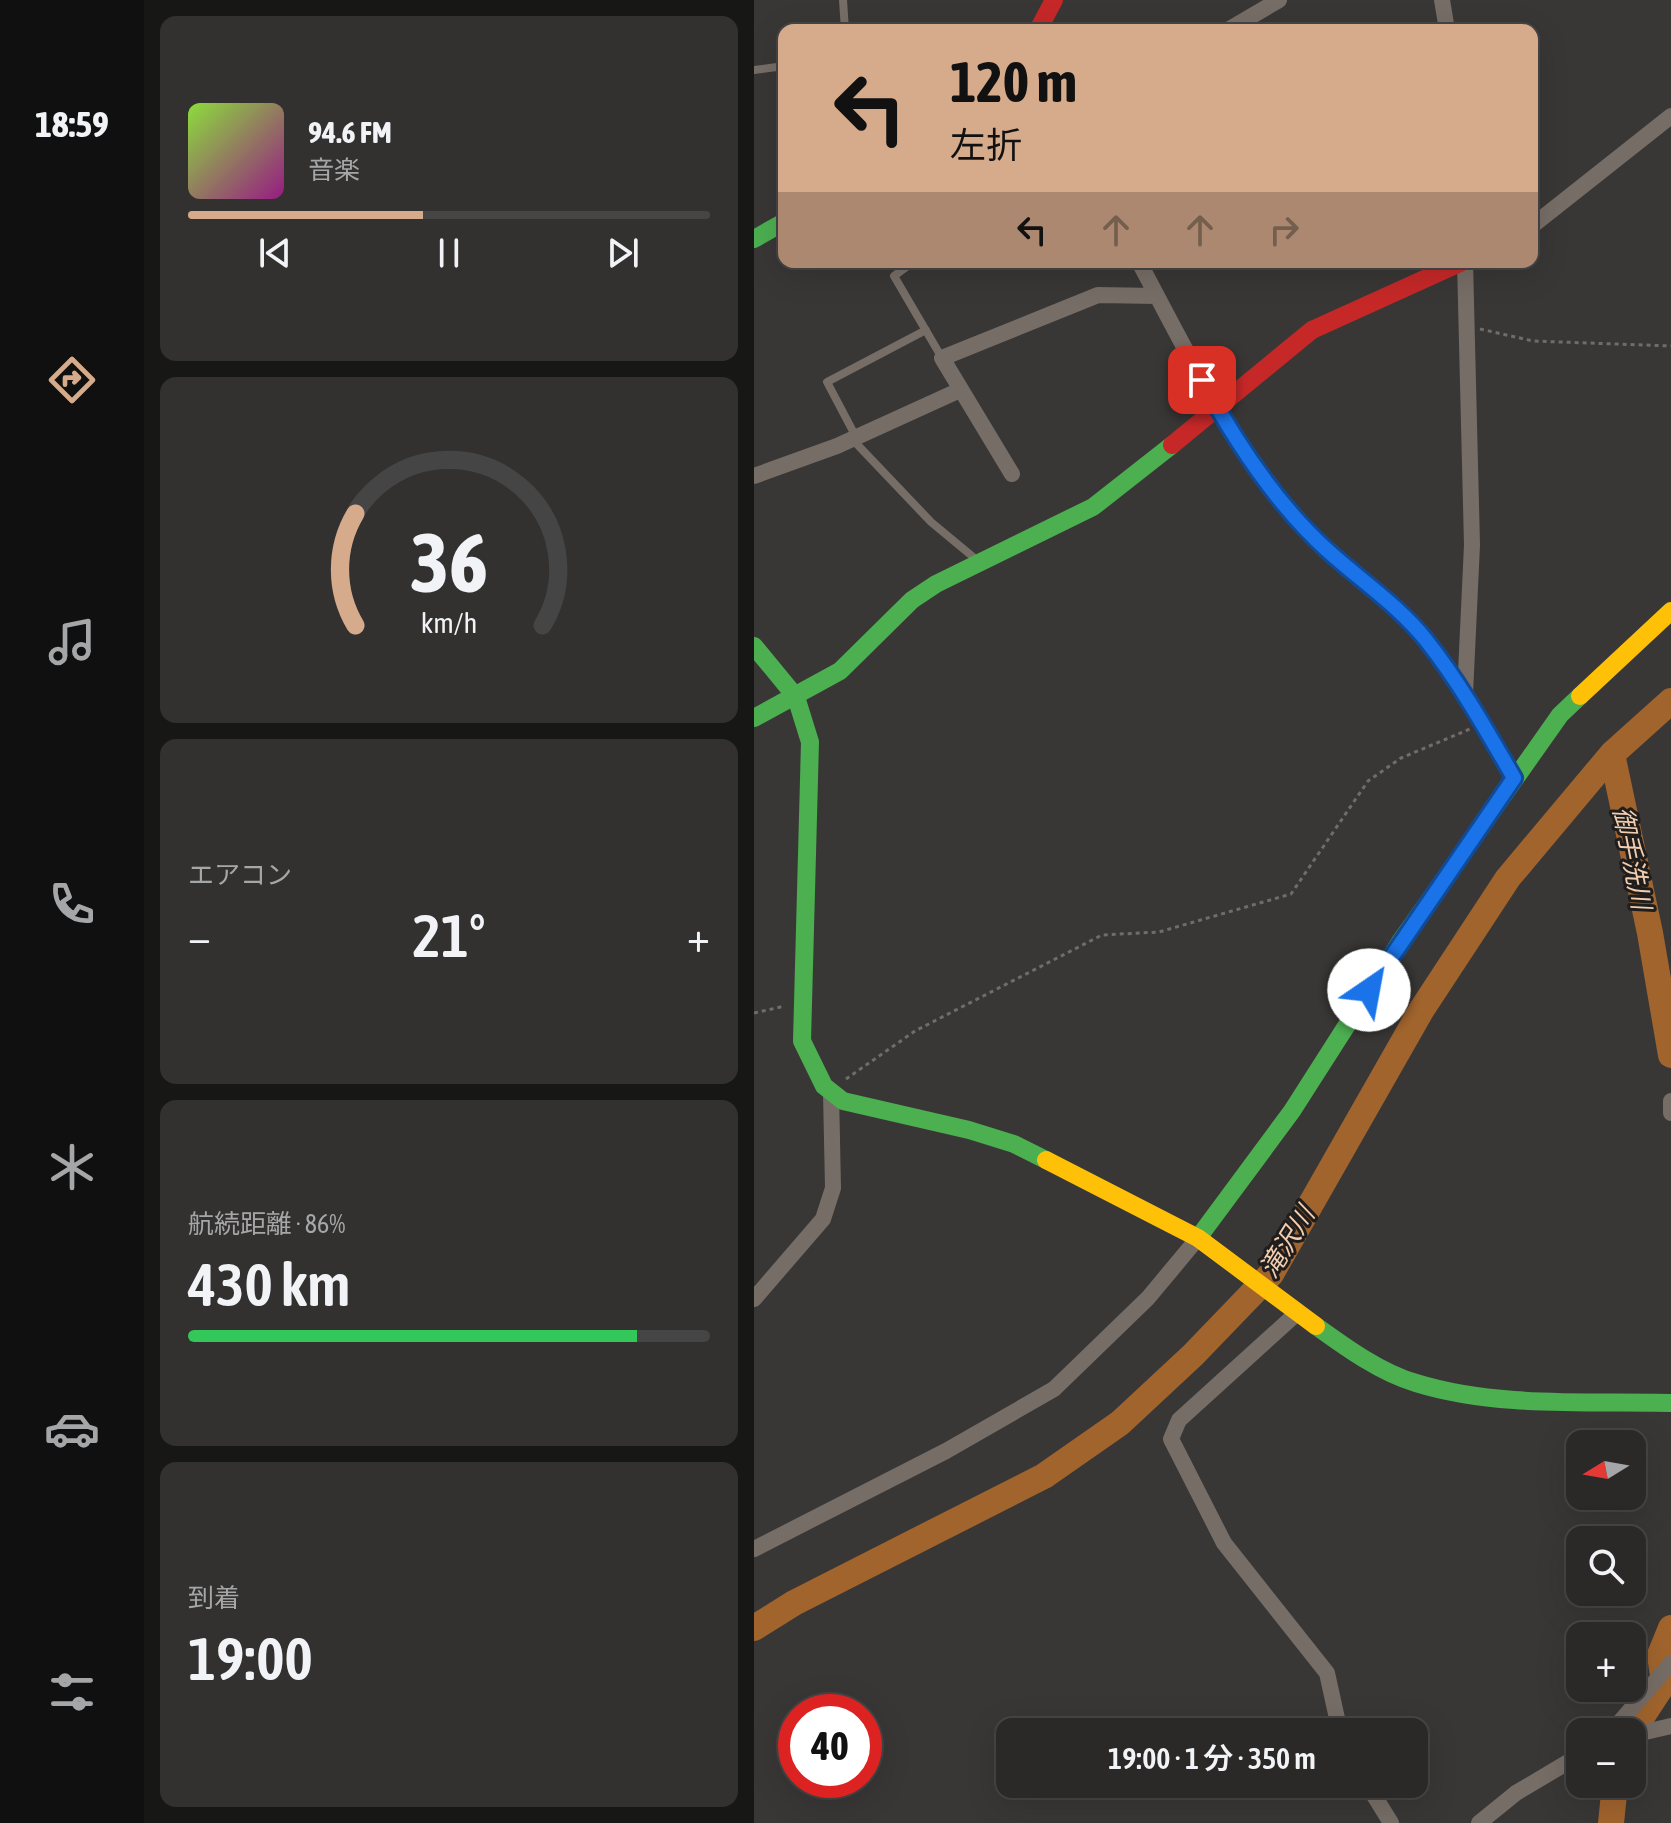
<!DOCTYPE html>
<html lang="ja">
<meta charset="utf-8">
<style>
body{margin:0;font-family:"Asap Condensed","Noto Sans JP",sans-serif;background:#323130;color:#f1f3f6;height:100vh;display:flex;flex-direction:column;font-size:30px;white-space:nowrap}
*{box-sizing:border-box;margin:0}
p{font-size:26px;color:#a5a6a8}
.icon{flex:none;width:44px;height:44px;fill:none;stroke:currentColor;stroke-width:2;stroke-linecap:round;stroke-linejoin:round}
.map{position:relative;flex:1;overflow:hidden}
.drawer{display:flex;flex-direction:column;gap:16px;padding:16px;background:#171716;width:610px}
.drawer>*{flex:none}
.banner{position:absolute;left:24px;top:24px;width:760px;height:244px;border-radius:16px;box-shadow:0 8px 32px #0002,0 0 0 2px #464545;background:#d6ab8b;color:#111;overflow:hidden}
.needle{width:52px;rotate:259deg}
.fabs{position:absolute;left:812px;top:1430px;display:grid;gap:16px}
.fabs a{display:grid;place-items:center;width:80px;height:80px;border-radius:16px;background:#2a2928;box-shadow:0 8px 32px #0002,0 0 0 2px #464545;font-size:40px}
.speed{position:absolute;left:24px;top:1694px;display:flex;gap:16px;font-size:40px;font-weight:700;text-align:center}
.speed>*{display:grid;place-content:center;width:104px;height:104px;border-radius:50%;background:#2a2928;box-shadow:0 8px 32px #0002,0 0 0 2px #464545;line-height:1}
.speed .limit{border:12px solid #d22;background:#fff;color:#111}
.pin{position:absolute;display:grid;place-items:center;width:68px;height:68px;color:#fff;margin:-34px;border-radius:16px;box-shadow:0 4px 12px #0006}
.me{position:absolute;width:88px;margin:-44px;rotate:33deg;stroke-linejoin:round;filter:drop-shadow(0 0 6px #0008)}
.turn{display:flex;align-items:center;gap:28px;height:168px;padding:0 40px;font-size:36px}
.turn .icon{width:104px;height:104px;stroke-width:2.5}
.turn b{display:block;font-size:56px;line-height:68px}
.lanes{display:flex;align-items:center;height:76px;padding:0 40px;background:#0003;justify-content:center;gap:40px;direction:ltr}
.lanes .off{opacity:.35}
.big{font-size:60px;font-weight:600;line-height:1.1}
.drawer .card{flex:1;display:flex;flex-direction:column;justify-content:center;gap:12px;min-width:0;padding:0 28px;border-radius:16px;background:#323130}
.drawer .dial{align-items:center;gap:0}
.dial svg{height:208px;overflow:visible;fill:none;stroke:#464545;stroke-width:7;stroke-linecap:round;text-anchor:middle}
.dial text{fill:#f1f3f6;stroke:none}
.song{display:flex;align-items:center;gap:24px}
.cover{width:96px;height:96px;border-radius:12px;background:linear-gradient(135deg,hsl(90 70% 55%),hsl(310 70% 35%))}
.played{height:8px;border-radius:4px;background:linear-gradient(90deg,#d6ab8b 45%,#464545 45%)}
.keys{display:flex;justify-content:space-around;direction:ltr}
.heat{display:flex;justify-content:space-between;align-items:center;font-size:44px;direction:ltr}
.charge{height:12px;border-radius:6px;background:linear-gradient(90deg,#34c759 86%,#464545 0)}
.trip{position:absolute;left:242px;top:1718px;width:432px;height:80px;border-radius:16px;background:#2a2928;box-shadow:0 8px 32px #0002,0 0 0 2px #464545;font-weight:600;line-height:80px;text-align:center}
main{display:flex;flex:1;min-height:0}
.dock{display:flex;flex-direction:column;width:144px;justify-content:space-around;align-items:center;background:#111010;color:#a5a6a8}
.dock .icon{width:56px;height:56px}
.dock .on{color:#d6ab8b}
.dock b{font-size:36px;color:#f1f3f6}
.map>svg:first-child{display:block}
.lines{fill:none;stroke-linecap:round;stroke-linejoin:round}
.river{stroke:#a1642d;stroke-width:26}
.path{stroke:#716c67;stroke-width:3;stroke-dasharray:4 4;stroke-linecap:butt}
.lane{stroke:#766d66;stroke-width:8}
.street{stroke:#766d66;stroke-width:16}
.fast{stroke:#4caf50;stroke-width:18}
.slow{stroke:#ffc107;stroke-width:18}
.jam{stroke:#c62828;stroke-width:18}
.route-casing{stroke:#114b97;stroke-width:20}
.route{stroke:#1a73e8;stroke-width:14}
.labels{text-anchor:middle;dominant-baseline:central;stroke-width:6;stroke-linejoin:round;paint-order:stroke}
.water-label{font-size:26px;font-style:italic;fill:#f2cdb0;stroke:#1f1e1d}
</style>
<main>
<nav class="dock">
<b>18:59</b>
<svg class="icon on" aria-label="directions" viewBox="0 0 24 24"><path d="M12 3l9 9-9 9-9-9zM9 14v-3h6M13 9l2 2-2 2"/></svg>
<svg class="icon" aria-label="music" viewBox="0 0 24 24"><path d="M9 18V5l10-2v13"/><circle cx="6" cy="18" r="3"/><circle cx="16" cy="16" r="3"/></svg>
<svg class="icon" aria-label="phone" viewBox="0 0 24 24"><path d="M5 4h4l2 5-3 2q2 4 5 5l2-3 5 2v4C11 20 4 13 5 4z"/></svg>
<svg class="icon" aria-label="climate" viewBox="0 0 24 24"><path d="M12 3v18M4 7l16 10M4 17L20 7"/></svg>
<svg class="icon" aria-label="car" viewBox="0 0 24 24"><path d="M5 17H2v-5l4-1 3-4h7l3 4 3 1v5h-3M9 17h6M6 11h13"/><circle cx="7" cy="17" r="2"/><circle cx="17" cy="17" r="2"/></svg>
<svg class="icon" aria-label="filters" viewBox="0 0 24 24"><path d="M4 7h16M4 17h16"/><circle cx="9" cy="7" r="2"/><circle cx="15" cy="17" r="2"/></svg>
</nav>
<section class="drawer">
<div class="card">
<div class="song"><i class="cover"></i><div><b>94.6 FM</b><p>音楽</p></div></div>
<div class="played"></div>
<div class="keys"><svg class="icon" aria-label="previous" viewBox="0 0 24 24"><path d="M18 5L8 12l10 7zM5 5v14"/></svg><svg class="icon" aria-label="pause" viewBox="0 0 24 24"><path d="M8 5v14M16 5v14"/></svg><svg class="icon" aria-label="next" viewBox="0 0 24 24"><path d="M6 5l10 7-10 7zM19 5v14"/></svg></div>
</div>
<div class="card dial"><svg viewBox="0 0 100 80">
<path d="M14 69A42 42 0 1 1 86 69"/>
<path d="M14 69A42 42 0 0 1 14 26" stroke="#d6ab8b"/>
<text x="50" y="56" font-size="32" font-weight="700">36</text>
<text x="50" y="72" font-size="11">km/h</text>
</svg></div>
<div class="card"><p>エアコン</p>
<div class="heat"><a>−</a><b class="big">21°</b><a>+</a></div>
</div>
<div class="card"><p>航続距離 · 86%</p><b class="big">430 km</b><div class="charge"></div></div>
<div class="card"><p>到着</p><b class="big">19:00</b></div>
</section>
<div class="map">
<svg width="917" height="1823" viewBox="0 0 917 1823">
<rect width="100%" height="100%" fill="#383736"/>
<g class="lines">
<!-- river -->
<path class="river" d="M858,754L896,933L917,1055
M0,1628L40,1603L290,1476L366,1423L439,1355L517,1274L668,1009L754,878L858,754L917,701
M878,1732L910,1683L906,1655L917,1628
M857,1823L861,1784"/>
<!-- path -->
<path class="path" d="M726,329L779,341L917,346
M0,1013L31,1006
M92,1079L161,1031L348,935L405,932L537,894L614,781L647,758L716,729"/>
<!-- lane -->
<path class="lane" d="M89,0L91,30
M0,70L30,66
M159,262L140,276L188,358
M102,437L73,382L172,330
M98,439L177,522L224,561"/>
<!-- street -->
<path class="street" d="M688,0L693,30
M474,30L525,0
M778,226L917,116
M385,262C430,346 471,432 532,506C571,555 625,590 668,635C706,676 732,730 760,778
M711,262L718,545L711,694
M258,474L188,358L344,295L403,296
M0,476L83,446L206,390
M917,1101V1113
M0,1299L69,1219L79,1188L77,1092
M543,1313L425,1420L417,1439L470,1543L573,1673L586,1732
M0,1549L192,1451L300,1389L394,1298L444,1238
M857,1732L917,1663
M878,1735L917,1726
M613,1784L637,1823
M725,1823L762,1793L826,1755"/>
<!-- fast -->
<path class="fast" d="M0,239L30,222
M0,646L42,697L56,742L48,1041L70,1086L89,1101L215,1130L260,1144L292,1160
M0,718L86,671L158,600L182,584L339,507L418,445
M444,1238L538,1111L646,942L806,715L826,696
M562,1326C591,1347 627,1373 662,1383C743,1408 833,1401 917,1403"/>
<!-- slow -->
<path class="slow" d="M826,696L917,611
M292,1160L444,1238L562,1326"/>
<!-- jam -->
<path class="jam" d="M284,30L300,0
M418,445L558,330L708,262"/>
</g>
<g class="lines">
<!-- route casing -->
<g class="route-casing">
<path id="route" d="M448,380C481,441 521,503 573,550C606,580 644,605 672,640C706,683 733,731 760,778L615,990"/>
</g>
<!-- route -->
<use href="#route" class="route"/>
</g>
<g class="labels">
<!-- water labels -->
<g class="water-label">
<text transform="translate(878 858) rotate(79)">御手洗川</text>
<text transform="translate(533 1242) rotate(-58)">滝沢川</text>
</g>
</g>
</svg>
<div class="fabs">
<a><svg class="needle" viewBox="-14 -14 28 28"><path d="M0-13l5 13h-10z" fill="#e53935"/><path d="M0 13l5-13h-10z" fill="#a5a6a8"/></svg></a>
<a><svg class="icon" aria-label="search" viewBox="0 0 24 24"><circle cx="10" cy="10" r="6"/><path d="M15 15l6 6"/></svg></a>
<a>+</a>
<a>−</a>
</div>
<div class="speed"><div class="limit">40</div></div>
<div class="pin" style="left:448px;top:380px;background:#d93025"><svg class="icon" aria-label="arrive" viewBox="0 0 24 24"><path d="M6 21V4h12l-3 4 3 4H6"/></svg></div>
<svg class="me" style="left:615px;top:990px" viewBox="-20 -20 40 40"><circle r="19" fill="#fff"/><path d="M0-13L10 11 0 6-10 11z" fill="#1a73e8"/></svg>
<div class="trip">19:00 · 1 分 · 350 m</div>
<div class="banner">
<div class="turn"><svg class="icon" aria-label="left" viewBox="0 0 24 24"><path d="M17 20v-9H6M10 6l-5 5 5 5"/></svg><div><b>120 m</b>左折</div></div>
<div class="lanes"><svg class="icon" aria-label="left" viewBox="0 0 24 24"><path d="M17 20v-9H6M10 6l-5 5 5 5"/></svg><svg class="icon off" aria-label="ahead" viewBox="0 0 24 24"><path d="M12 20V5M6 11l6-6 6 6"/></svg><svg class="icon off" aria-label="ahead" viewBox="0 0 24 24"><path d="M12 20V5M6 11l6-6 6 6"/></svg><svg class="icon off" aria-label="right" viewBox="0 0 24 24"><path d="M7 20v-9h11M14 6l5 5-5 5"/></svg></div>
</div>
</div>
</main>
